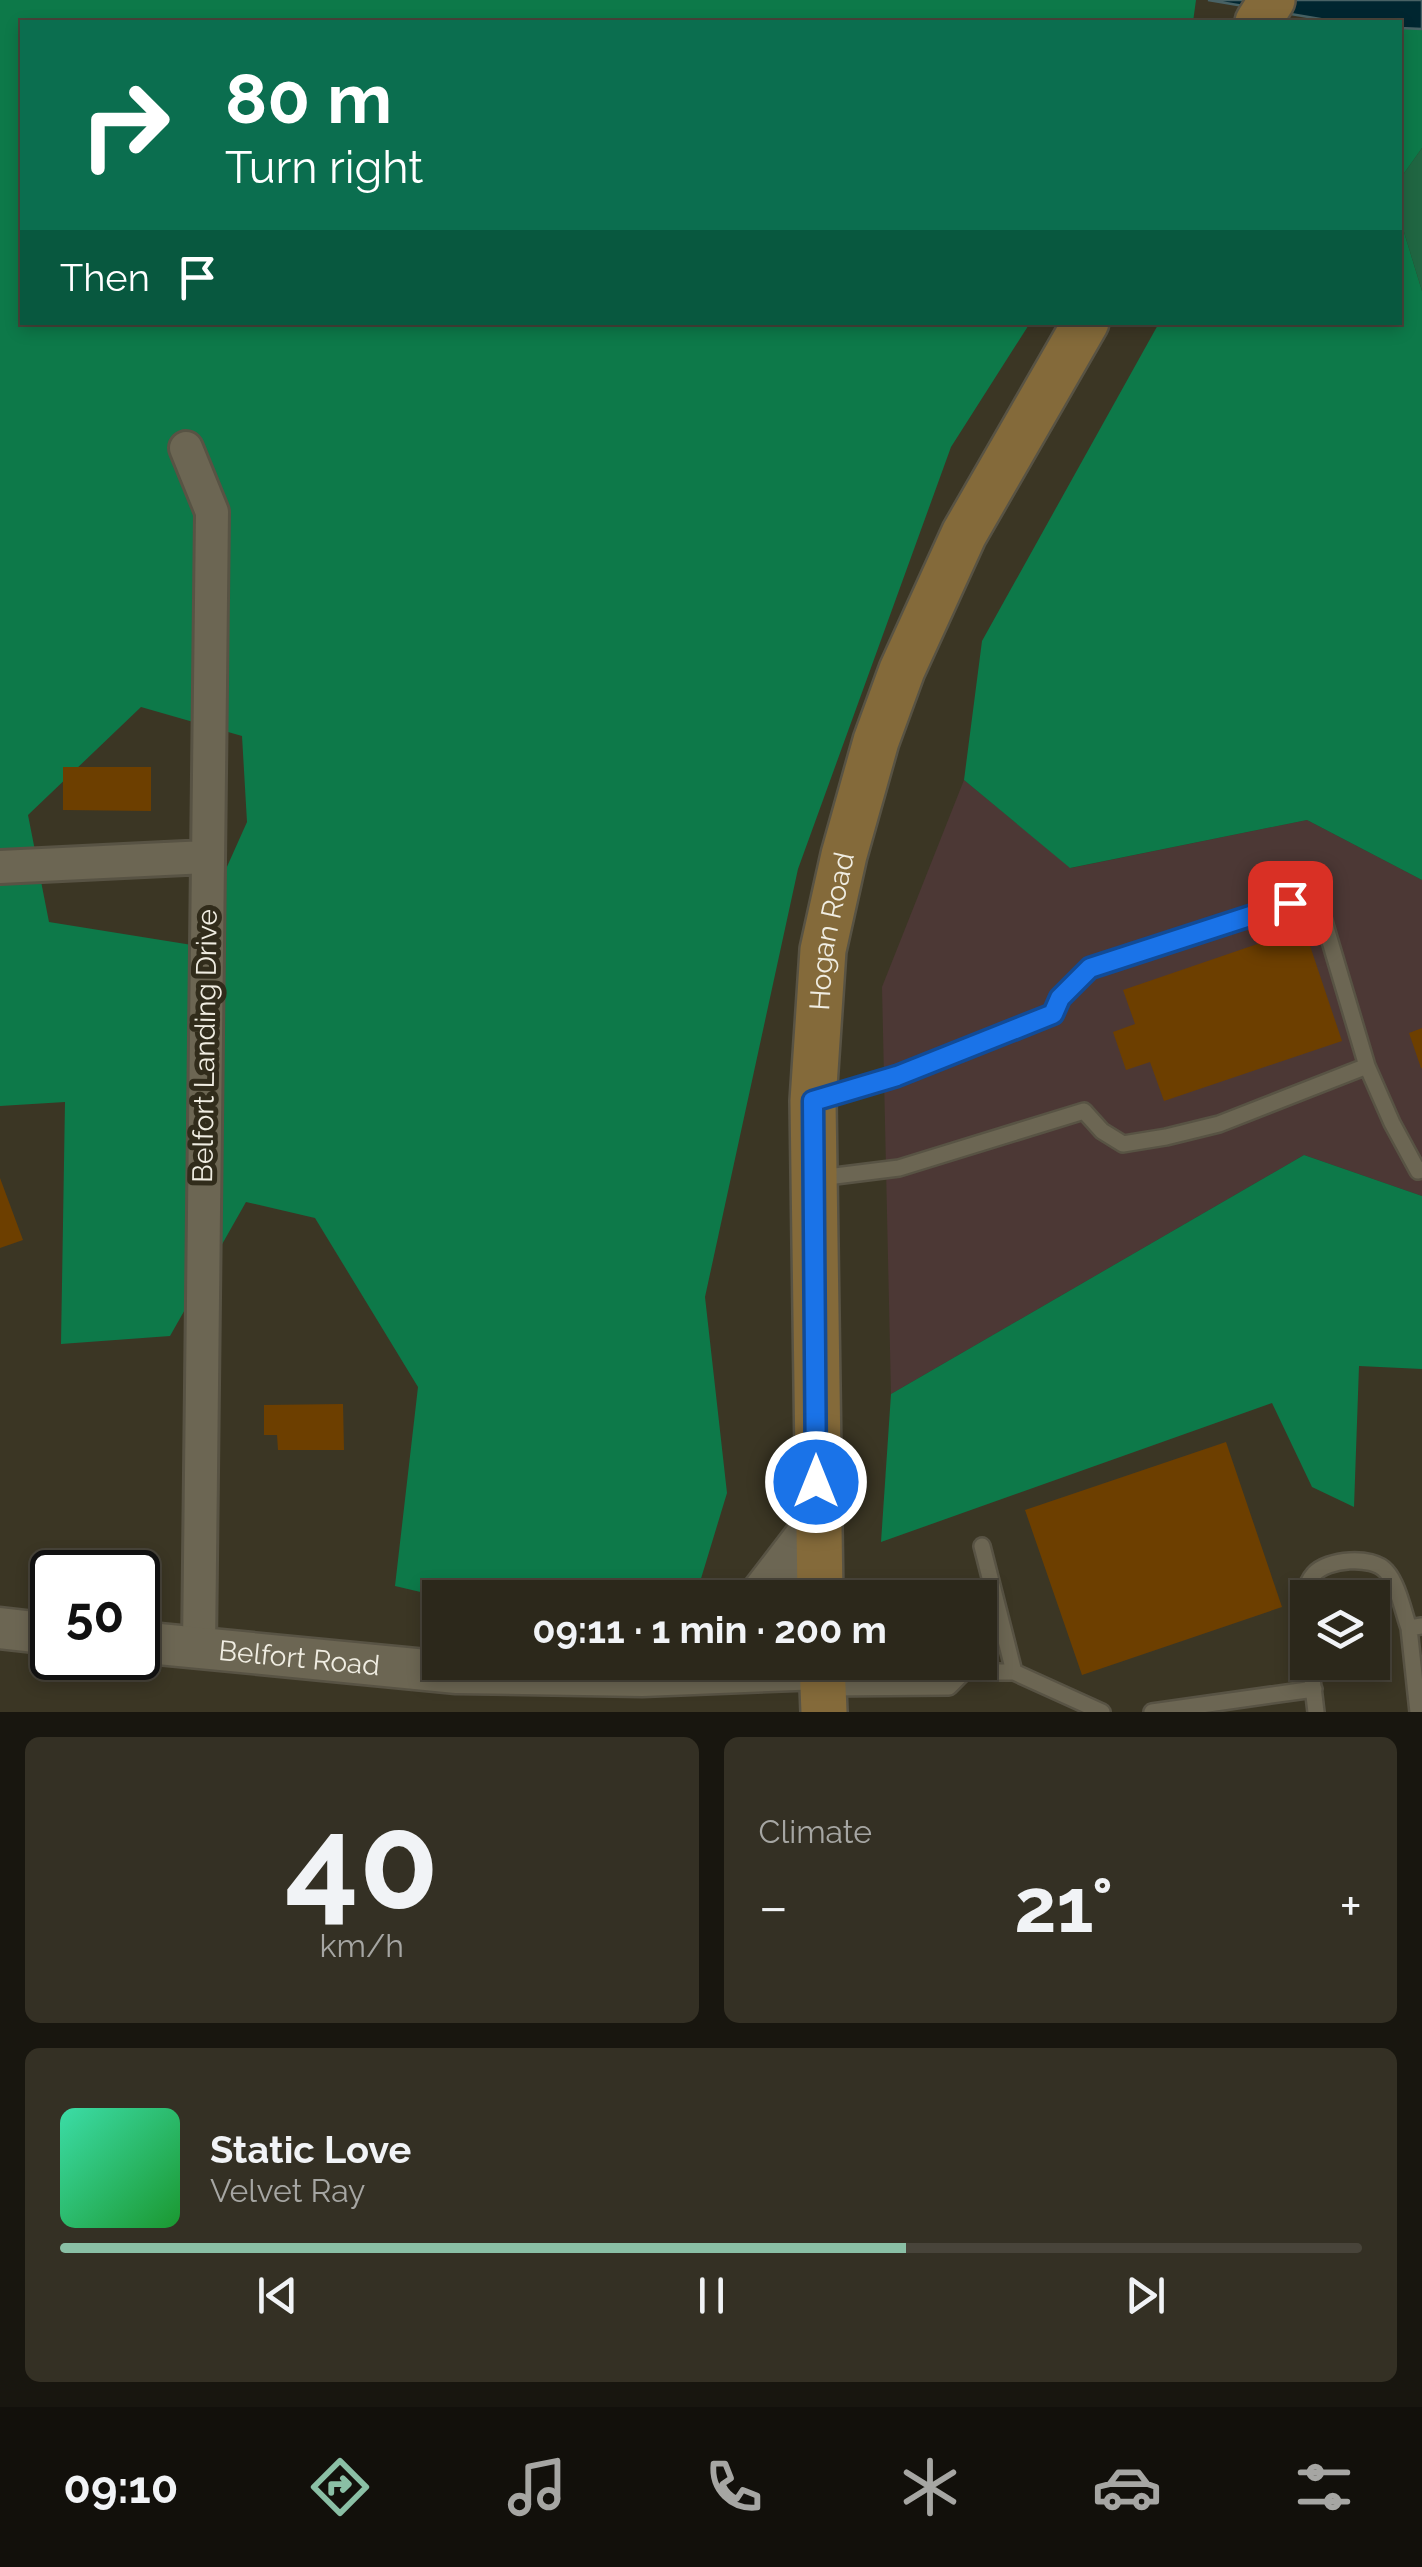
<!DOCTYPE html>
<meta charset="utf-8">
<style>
body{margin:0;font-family:Raleway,sans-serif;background:#343024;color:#f1f3f6;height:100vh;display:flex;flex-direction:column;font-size:38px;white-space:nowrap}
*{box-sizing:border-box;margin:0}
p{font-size:32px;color:#a6a6a3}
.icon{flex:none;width:55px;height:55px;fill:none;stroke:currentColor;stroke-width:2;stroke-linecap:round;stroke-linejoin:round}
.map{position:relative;height:1712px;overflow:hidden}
.panel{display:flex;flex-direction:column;gap:25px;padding:25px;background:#18160f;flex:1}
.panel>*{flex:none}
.top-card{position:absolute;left:20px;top:20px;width:1382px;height:305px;border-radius:0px;box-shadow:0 5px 15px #0003,0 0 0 2px #48443a;background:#0b6e4f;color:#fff;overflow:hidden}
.buttons{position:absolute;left:1290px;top:1580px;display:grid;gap:20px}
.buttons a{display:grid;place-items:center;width:100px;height:100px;border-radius:0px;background:#2c281b;box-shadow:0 5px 15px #0003,0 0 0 2px #48443a;font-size:50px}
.speed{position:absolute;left:30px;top:1550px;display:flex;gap:20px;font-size:50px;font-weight:700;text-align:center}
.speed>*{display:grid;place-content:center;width:130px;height:130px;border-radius:50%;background:#2c281b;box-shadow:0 5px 15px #0003,0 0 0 2px #48443a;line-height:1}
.speed .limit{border:5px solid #111;border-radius:15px;background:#fff;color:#111}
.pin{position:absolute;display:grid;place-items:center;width:85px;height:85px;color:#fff;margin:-42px;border-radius:20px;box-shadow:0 5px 15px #0006}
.me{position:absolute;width:110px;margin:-55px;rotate:0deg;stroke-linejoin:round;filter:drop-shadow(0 0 8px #0008)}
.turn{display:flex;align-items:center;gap:35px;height:210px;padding:0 40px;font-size:45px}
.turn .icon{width:130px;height:130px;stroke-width:2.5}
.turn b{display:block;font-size:70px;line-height:85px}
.then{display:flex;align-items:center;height:95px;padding:0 40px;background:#0003;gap:20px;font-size:38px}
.big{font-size:75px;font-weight:700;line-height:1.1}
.panel .card{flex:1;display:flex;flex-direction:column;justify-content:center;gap:15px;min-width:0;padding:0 35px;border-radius:15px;background:#343024}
.panel .dial{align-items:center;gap:0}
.dial b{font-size:130px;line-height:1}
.song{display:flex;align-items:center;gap:30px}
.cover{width:120px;height:120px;border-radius:15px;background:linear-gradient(135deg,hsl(160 70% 55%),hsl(130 70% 35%))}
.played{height:10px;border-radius:5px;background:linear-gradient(90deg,#8abfa5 65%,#48443a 65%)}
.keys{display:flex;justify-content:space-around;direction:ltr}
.heat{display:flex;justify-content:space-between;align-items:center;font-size:55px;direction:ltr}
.panel .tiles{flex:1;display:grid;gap:25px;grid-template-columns:1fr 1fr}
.card:last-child{grid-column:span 2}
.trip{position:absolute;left:422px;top:1580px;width:575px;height:100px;border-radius:0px;background:#2c281b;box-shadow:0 5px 15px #0003,0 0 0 2px #48443a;font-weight:700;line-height:100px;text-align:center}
.tabs{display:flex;height:160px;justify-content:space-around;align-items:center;background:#12100b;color:#a6a6a3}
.tabs .icon{width:70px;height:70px}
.tabs .selected{color:#8abfa5}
.tabs b{font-size:45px;color:#f1f3f6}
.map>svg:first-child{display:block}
.commercial{fill:#4c3835}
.green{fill:#206642}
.forest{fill:#0d7949;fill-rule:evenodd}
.water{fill:#002630;stroke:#486265;stroke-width:2.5}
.building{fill:#6d3f00}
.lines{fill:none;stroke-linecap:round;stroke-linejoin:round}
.service-casing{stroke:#585344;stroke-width:20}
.minor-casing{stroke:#585344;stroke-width:38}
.tertiary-casing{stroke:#585344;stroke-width:45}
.secondary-casing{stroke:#585344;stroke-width:50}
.service{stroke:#6c6653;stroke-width:15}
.minor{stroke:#6c6653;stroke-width:32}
.tertiary{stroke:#6c6653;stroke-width:40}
.secondary{stroke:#846a3a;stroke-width:45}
.route-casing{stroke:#114b97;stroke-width:25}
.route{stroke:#1a73e8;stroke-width:18}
.labels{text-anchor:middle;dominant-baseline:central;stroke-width:10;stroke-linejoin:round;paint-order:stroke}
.street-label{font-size:28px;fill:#f0ede2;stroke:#312c1b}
</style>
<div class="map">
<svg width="1422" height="1712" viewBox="0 0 1422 1712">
<rect width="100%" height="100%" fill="#3b3624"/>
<!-- commercial -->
<path class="commercial" d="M964,780L1071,868L1307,820L1422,880V1196L1304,1155L891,1394L882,987Z"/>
<!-- green -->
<path class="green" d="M1422,148V291L1400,219V179Z"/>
<!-- forest -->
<path class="forest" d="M0,0H1196L1193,22H22V322L1030,323L951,447L798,869L705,1297L727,1493L696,1595L446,1598L395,1586L418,1387L315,1218L246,1202L170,1336L61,1344L65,1102L0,1106ZM141,707L242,736L247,822L192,945L49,922L28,815Z
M1400,28L1422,29V148L1400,179Z
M1400,219L1422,291V880L1307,820L1070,868L964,780L982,641L1159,323L1400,322Z
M1304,1155L1422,1196V1369L1359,1366L1354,1507L1312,1487L1272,1403L881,1542L891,1394Z"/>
<!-- water -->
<path class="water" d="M1208,0H1422V29L1400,28V22H1338Z"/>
<!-- building -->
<path class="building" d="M63,767H151V811L63,810Z
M1304,928L1342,1041L1164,1101L1150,1062L1126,1070L1113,1032L1135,1024L1123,990Z
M1422,1028V1068H1421L1409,1033Z
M0,1178L23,1240L0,1248Z
M343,1404L344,1450H278L277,1435H264V1405Z
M1226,1442L1282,1607L1082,1675L1025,1510Z"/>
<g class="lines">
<!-- service casing -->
<g class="service-casing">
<path id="service" d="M1367,1066L1392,1123L1418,1171L1422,1170
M816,1100L897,1075L1053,1014L1060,998L1090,968L1316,894L1367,1066L1219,1124L1166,1137L1123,1144L1102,1131L1084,1111L899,1168L819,1178
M982,1546L1014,1672L1102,1712
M1308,1619C1307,1604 1302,1587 1314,1574C1327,1559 1372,1555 1386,1571C1398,1584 1403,1611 1409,1628
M1310,1662L1316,1712
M964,1672H1014
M827,1688L949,1687L964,1672L957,1662
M1152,1712L1314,1689
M1418,1712L1409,1628L1422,1626"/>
</g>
<!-- minor casing -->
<g class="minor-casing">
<path id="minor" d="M186,448L212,512L199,1648
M0,867L206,857"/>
</g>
<!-- tertiary casing -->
<g class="tertiary-casing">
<g id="tertiary">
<path d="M758,1598L817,1521"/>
<path d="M0,1628L52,1634"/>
<path id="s1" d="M138,1642L457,1673L642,1676L822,1669"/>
</g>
</g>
<!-- secondary casing -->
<g class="secondary-casing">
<g id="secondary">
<path d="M1258,22L1272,0"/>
<path id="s2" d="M820,1598L813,1101L823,950L844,855L876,741L902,670L964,534L1086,322"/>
<path d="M822,1662L824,1712"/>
</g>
</g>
<!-- service -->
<use href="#service" class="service"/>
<!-- minor -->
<use href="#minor" class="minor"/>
<!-- tertiary -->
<use href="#tertiary" class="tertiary"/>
<!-- secondary -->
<use href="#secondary" class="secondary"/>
</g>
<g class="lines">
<!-- route casing -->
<g class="route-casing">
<path id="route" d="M816,1482L813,1101L897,1076L1053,1014L1060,998L1090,968L1290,903"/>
</g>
<!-- route -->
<use href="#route" class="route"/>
</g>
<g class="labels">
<!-- street labels -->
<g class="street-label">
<text stroke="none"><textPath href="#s2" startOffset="668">Hogan Road</textPath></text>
<text transform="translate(205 1046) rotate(-89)">Belfort Landing Drive</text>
<text stroke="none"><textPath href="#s1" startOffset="162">Belfort Road</textPath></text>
</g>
</g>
</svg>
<div class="buttons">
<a><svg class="icon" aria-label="layers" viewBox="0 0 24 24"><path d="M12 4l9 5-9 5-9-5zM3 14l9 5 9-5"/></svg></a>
</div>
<div class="speed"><div class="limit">50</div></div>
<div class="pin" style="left:1290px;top:903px;background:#d93025"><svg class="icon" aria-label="arrive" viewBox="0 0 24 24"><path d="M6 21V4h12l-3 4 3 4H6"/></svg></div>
<svg class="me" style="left:816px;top:1482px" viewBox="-20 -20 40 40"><circle r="17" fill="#1a73e8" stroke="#fff" stroke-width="3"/><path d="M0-11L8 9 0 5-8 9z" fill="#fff"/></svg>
<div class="trip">09:11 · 1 min · 200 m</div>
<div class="top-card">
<div class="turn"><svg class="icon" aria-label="right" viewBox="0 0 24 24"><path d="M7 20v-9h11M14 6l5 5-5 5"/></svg><div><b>80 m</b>Turn right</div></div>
<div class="then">Then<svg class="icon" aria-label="arrive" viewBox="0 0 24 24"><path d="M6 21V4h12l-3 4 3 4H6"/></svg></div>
</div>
</div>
<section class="panel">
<div class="tiles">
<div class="card dial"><b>40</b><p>km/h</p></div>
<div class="card"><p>Climate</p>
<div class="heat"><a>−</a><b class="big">21°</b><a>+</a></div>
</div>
<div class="card">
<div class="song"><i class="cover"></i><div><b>Static Love</b><p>Velvet Ray</p></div></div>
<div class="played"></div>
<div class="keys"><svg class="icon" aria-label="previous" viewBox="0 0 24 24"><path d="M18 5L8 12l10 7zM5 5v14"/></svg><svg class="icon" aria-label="pause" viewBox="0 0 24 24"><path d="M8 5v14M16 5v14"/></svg><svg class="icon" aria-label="next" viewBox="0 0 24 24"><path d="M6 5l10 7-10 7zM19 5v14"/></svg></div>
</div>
</div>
</section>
<nav class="tabs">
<b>09:10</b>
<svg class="icon selected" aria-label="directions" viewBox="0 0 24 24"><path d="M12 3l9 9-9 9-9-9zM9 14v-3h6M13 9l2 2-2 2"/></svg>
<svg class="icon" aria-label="music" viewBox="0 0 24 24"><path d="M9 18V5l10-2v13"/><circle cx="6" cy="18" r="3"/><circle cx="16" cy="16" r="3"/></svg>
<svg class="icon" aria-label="phone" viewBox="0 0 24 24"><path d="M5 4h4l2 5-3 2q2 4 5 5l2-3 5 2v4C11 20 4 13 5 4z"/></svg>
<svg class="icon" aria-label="climate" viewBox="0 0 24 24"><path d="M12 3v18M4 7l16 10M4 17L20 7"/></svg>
<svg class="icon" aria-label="car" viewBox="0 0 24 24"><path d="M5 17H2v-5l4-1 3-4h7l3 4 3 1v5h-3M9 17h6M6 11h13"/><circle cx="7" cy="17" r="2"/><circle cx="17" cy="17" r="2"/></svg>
<svg class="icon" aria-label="filters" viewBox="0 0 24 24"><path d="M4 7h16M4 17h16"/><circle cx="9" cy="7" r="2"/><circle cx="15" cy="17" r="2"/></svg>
</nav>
